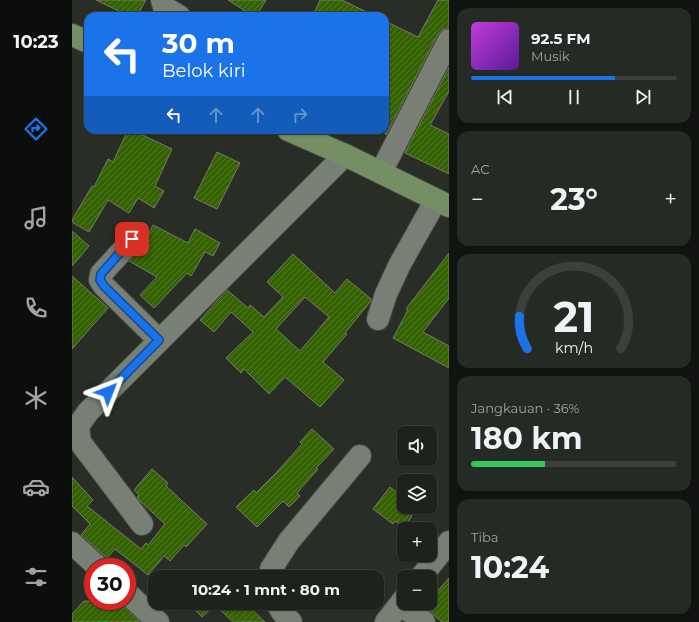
<!DOCTYPE html>
<html lang="id">
<meta charset="utf-8">
<style>
body{margin:0;font-family:Montserrat,sans-serif;background:#262a25;color:#f1f3f6;height:100vh;display:flex;flex-direction:column;font-size:15px;white-space:nowrap}
*{box-sizing:border-box;margin:0}
p{font-size:13px;color:#a1a4a3}
.icon{flex:none;width:22px;height:22px;fill:none;stroke:currentColor;stroke-width:2;stroke-linecap:round;stroke-linejoin:round}
.map{position:relative;flex:1;overflow:hidden}
.side{display:flex;flex-direction:column;gap:8px;padding:8px;background:#10130f;width:250px}
.side>*{flex:none}
.banner{position:absolute;left:12px;top:12px;width:305px;height:122px;border-radius:12px;box-shadow:0 1px 3px #0004,0 0 0 1px #3c3f3b;background:#1a73e8;color:#fff;overflow:hidden}
.tools{position:absolute;left:325px;top:426px;display:grid;gap:8px}
.tools a{display:grid;place-items:center;width:40px;height:40px;border-radius:8px;background:#1e221c;box-shadow:0 1px 3px #0004,0 0 0 1px #3c3f3b;font-size:20px}
.speed{position:absolute;left:12px;top:558px;display:flex;gap:8px;font-size:20px;font-weight:700;text-align:center}
.speed>*{display:grid;place-content:center;width:52px;height:52px;border-radius:50%;background:#1e221c;box-shadow:0 1px 3px #0004,0 0 0 1px #3c3f3b;line-height:1}
.speed .limit{border:6px solid #d22;background:#fff;color:#111}
.pin{position:absolute;display:grid;place-items:center;width:34px;height:34px;color:#fff;margin:-17px;border-radius:8px;box-shadow:0 2px 6px #0006}
.me{position:absolute;width:44px;margin:-22px;rotate:45deg;stroke-linejoin:round;filter:drop-shadow(0 0 3px #0008)}
.turn{display:flex;align-items:center;gap:14px;height:84px;padding:0 12px;font-size:18px}
.turn .icon{width:52px;height:52px;stroke-width:2.5}
.turn b{display:block;font-size:28px;line-height:34px}
.lanes{display:flex;align-items:center;height:38px;padding:0 12px;background:#0003;justify-content:center;gap:20px;direction:ltr}
.lanes .off{opacity:.35}
.big{font-size:30px;font-weight:700;line-height:1.1}
.side .tile{flex:1;display:flex;flex-direction:column;justify-content:center;gap:6px;min-width:0;padding:0 14px;border-radius:12px;background:#262a25}
.side .dial{align-items:center;gap:0}
.dial svg{height:104px;overflow:visible;fill:none;stroke:#3c3f3b;stroke-width:7;stroke-linecap:round;text-anchor:middle}
.dial text{fill:#f1f3f6;stroke:none}
.song{display:flex;align-items:center;gap:12px}
.cover{width:48px;height:48px;border-radius:6px;background:linear-gradient(135deg,hsl(290 70% 55%),hsl(270 70% 35%))}
.played{height:4px;border-radius:2px;background:linear-gradient(90deg,#1a73e8 70%,#3c3f3b 70%)}
.keys{display:flex;justify-content:space-around;direction:ltr}
.heat{display:flex;justify-content:space-between;align-items:center;font-size:22px;direction:ltr}
.charge{height:6px;border-radius:3px;background:linear-gradient(90deg,#34c759 36%,#3c3f3b 0)}
.trip{position:absolute;left:76px;top:570px;width:236px;height:40px;border-radius:12px;background:#1e221c;box-shadow:0 1px 3px #0004,0 0 0 1px #3c3f3b;font-weight:700;line-height:40px;text-align:center}
main{display:flex;flex:1;min-height:0}
.tabs{display:flex;flex-direction:column;width:72px;justify-content:space-around;align-items:center;background:#0c0e0b;color:#a1a4a3}
.tabs .icon{width:28px;height:28px}
.tabs .selected{color:#1a73e8}
.tabs b{font-size:18px;color:#f1f3f6}
.map>svg:first-child{display:block}
.building{fill:url(#building-hatch);stroke:#747a70;fill-rule:evenodd}
.lines{fill:none;stroke-linecap:round;stroke-linejoin:round}
.minor-casing{stroke:#464a43;stroke-width:24}
.major-casing{stroke:#464a43;stroke-width:24}
.minor{stroke:#787f74;stroke-width:22}
.major{stroke:#758f64;stroke-width:22}
.route-casing{stroke:#114b97;stroke-width:10}
.route{stroke:#1a73e8;stroke-width:7}
</style>
<main>
<nav class="tabs">
<b>10:23</b>
<svg class="icon selected" aria-label="directions" viewBox="0 0 24 24"><path d="M12 3l9 9-9 9-9-9zM9 14v-3h6M13 9l2 2-2 2"/></svg>
<svg class="icon" aria-label="music" viewBox="0 0 24 24"><path d="M9 18V5l10-2v13"/><circle cx="6" cy="18" r="3"/><circle cx="16" cy="16" r="3"/></svg>
<svg class="icon" aria-label="phone" viewBox="0 0 24 24"><path d="M5 4h4l2 5-3 2q2 4 5 5l2-3 5 2v4C11 20 4 13 5 4z"/></svg>
<svg class="icon" aria-label="climate" viewBox="0 0 24 24"><path d="M12 3v18M4 7l16 10M4 17L20 7"/></svg>
<svg class="icon" aria-label="car" viewBox="0 0 24 24"><path d="M5 17H2v-5l4-1 3-4h7l3 4 3 1v5h-3M9 17h6M6 11h13"/><circle cx="7" cy="17" r="2"/><circle cx="17" cy="17" r="2"/></svg>
<svg class="icon" aria-label="filters" viewBox="0 0 24 24"><path d="M4 7h16M4 17h16"/><circle cx="9" cy="7" r="2"/><circle cx="15" cy="17" r="2"/></svg>
</nav>
<div class="map">
<svg width="377" height="622" viewBox="0 0 377 622">
<defs>
<pattern id="building-hatch" width="6" height="6" patternUnits="userSpaceOnUse"><rect width="6" height="6" fill="#346201"/><path d="M-1 1l2-2M0 6l6-6M5 7l2-2" fill="none" stroke="#527926"/></pattern>
</defs>
<rect width="100%" height="100%" fill="#282e25"/>
<!-- building -->
<path class="building" d="M24,0H74L65,16H57Z
M156,0H194L184,16H181Z
M248,0H270L303,16H241Z
M366,0H377V28L371,29L366,34L314,135L313,134V21L346,37Z
M377,67V91L358,125L377,134V174L333,153Z
M56,130H60L100,149L83,186L92,191L82,208L66,198L57,213L36,200L17,232L0,222V220L20,186L22,187L36,159L41,162Z
M145,152L168,163L145,209L122,198Z
M81,225L116,243L123,229L148,243L141,256L133,252L119,276L115,273L82,308L68,295L85,277L57,261L70,247Z
M0,231L17,246L0,266Z
M377,253V298L351,332L377,346V368L321,338L336,310L334,309Z
M221,254L263,293L275,279L299,299L298,302L273,333L275,334L251,362L272,380L248,407L213,377L197,394L172,369L169,373L154,358L181,332L159,312L142,332L128,320L155,290L176,308L178,305L192,317L211,297L195,282ZM233,297L257,317L228,351L204,329Z
M0,276L36,308L0,349Z
M240,429L262,449L244,468L246,469L225,493L228,496L217,507L211,501L185,527L164,507L182,490L184,493L204,473L230,444L228,442Z
M80,469L96,483L94,486L135,524L114,547L112,545L98,561L92,556L76,575L43,549L35,558L9,535L18,524L0,506V477L21,500L15,506L69,549L74,543L76,545L93,524L68,501L65,497L67,495L62,490Z
M318,487L332,498V510L340,516L332,527L323,521L321,524L301,509Z
M377,578V622H370L353,607L356,603H358V600Z
M12,601H46L68,622H0V614Z
M117,603H173L193,622H161L143,605L130,617Z"/>
<g class="lines">
<!-- minor casing -->
<g class="minor-casing">
<path id="minor" d="M90,0L92,7L107,16
M309,172L377,40
M61,239L29,274L28,280L32,286L87,340
M306,319L314,294L328,264L364,200
M70,524L8,442L6,426L16,412L273,155
M0,543L26,567
M198,577L199,569L217,541L288,456
M349,577L377,542
M55,593L86,622
M205,603L210,612L219,622
M328,604L352,622
M314,622L332,599"/>
</g>
<!-- major casing -->
<g class="major-casing">
<path id="major" d="M0,35L16,42
M216,130L273,155L377,206"/>
</g>
<!-- minor -->
<use href="#minor" class="minor"/>
<!-- major -->
<use href="#major" class="major"/>
</g>
<g class="lines">
<!-- route casing -->
<g class="route-casing">
<path id="route" d="M36,392L87,340L32,286L28,280L29,274L60,239"/>
</g>
<!-- route -->
<use href="#route" class="route"/>
</g>
</svg>
<div class="tools">
<a><svg class="icon" aria-label="sound" viewBox="0 0 24 24"><path d="M4 9h4l5-4v14l-5-4H4zM17 9q2 3 0 6"/></svg></a>
<a><svg class="icon" aria-label="layers" viewBox="0 0 24 24"><path d="M12 4l9 5-9 5-9-5zM3 14l9 5 9-5"/></svg></a>
<a>+</a>
<a>−</a>
</div>
<div class="speed"><div class="limit">30</div></div>
<div class="pin" style="left:60px;top:239px;background:#d93025"><svg class="icon" aria-label="arrive" viewBox="0 0 24 24"><path d="M6 21V4h12l-3 4 3 4H6"/></svg></div>
<svg class="me" style="left:36px;top:392px" viewBox="-20 -20 40 40"><path d="M0-17L14 15 0 8-14 15z" fill="#1a73e8" stroke="#fff" stroke-width="4"/></svg>
<div class="trip">10:24 · 1 mnt · 80 m</div>
<div class="banner">
<div class="turn"><svg class="icon" aria-label="left" viewBox="0 0 24 24"><path d="M17 20v-9H6M10 6l-5 5 5 5"/></svg><div><b>30 m</b>Belok kiri</div></div>
<div class="lanes"><svg class="icon" aria-label="left" viewBox="0 0 24 24"><path d="M17 20v-9H6M10 6l-5 5 5 5"/></svg><svg class="icon off" aria-label="ahead" viewBox="0 0 24 24"><path d="M12 20V5M6 11l6-6 6 6"/></svg><svg class="icon off" aria-label="ahead" viewBox="0 0 24 24"><path d="M12 20V5M6 11l6-6 6 6"/></svg><svg class="icon off" aria-label="right" viewBox="0 0 24 24"><path d="M7 20v-9h11M14 6l5 5-5 5"/></svg></div>
</div>
</div>
<section class="side">
<div class="tile">
<div class="song"><i class="cover"></i><div><b>92.5 FM</b><p>Musik</p></div></div>
<div class="played"></div>
<div class="keys"><svg class="icon" aria-label="previous" viewBox="0 0 24 24"><path d="M18 5L8 12l10 7zM5 5v14"/></svg><svg class="icon" aria-label="pause" viewBox="0 0 24 24"><path d="M8 5v14M16 5v14"/></svg><svg class="icon" aria-label="next" viewBox="0 0 24 24"><path d="M6 5l10 7-10 7zM19 5v14"/></svg></div>
</div>
<div class="tile"><p>AC</p>
<div class="heat"><a>−</a><b class="big">23°</b><a>+</a></div>
</div>
<div class="tile dial"><svg viewBox="0 0 100 80">
<path d="M14 69A42 42 0 1 1 86 69"/>
<path d="M14 69A42 42 0 0 1 8 44" stroke="#1a73e8"/>
<text x="50" y="56" font-size="32" font-weight="700">21</text>
<text x="50" y="72" font-size="11">km/h</text>
</svg></div>
<div class="tile"><p>Jangkauan · 36%</p><b class="big">180 km</b><div class="charge"></div></div>
<div class="tile"><p>Tiba</p><b class="big">10:24</b></div>
</section>
</main>
